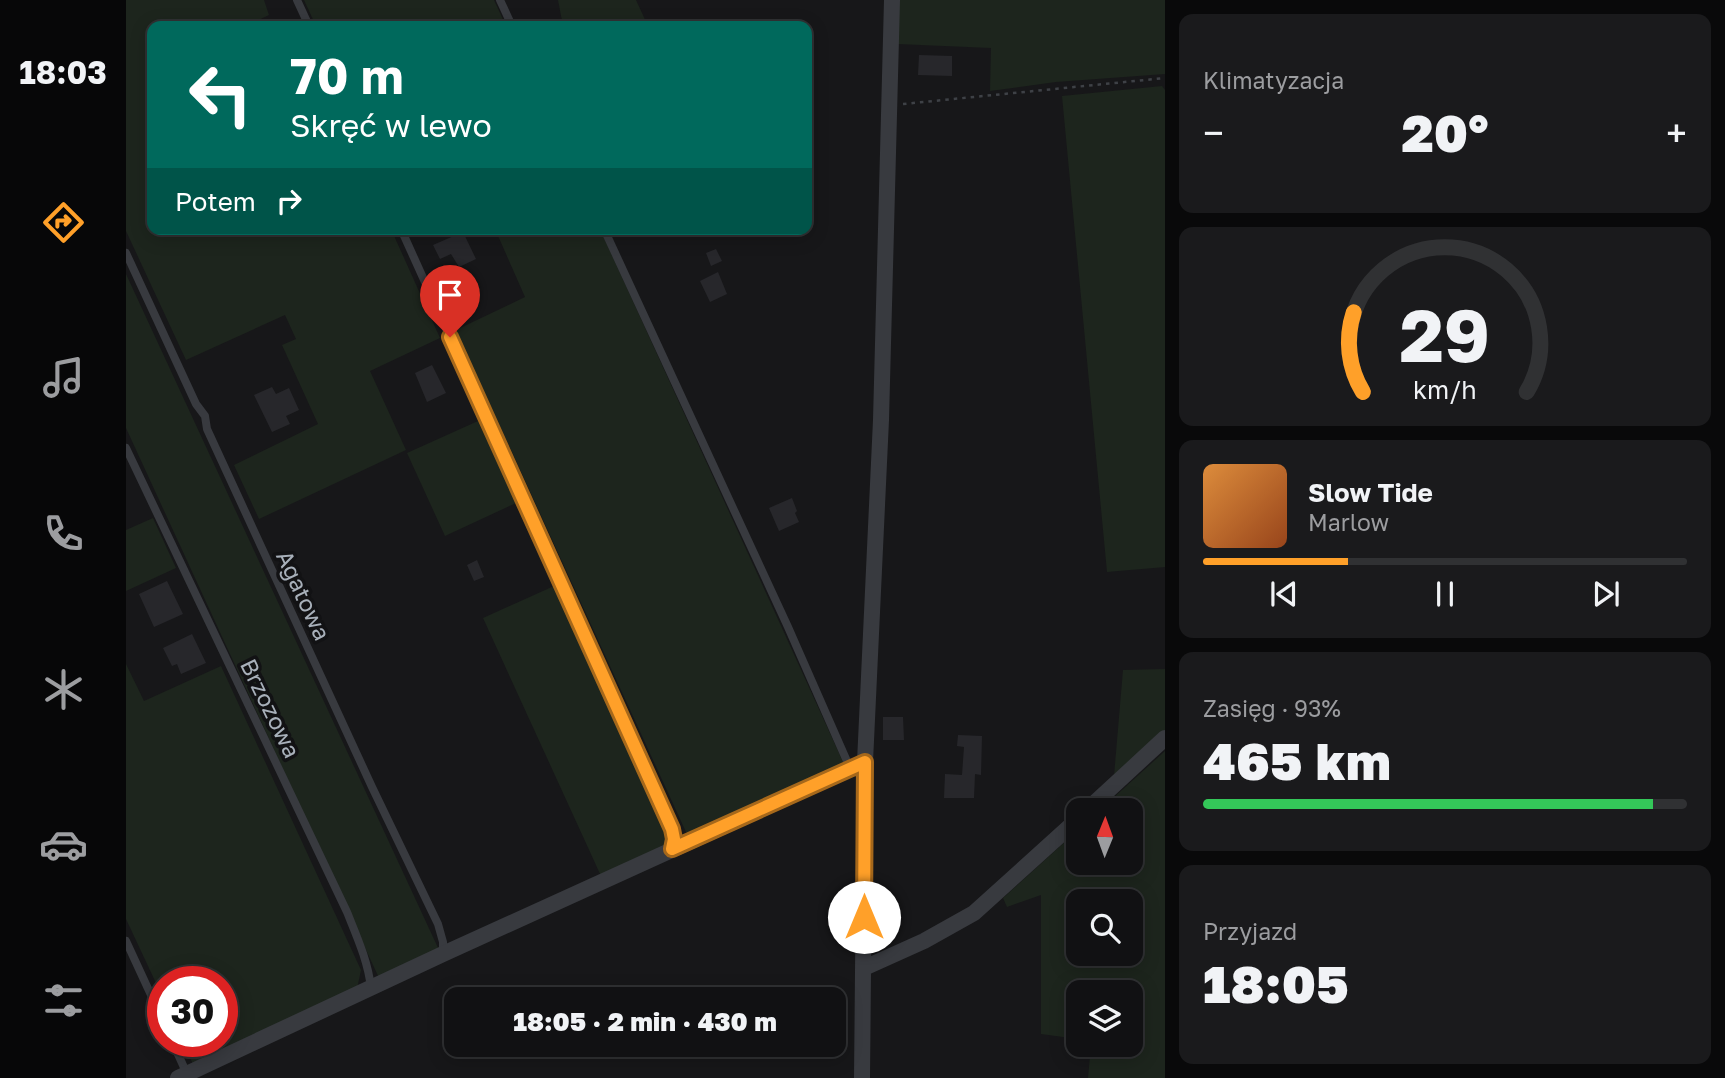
<!DOCTYPE html>
<html lang="pl">
<meta charset="utf-8">
<style>
body{margin:0;font-family:"Golos Text",sans-serif;background:#1a1a1c;color:#f1f3f6;height:100vh;display:flex;flex-direction:column;font-size:26px;white-space:nowrap}
*{box-sizing:border-box;margin:0}
p{font-size:23px;color:#9c9da0}
.icon{flex:none;width:38px;height:38px;fill:none;stroke:currentColor;stroke-width:2;stroke-linecap:round;stroke-linejoin:round}
.map{position:relative;flex:1;overflow:hidden}
.sheet{display:flex;flex-direction:column;gap:14px;padding:14px;background:#09090a;width:560px}
.sheet>*{flex:none}
.top-card{position:absolute;left:21px;top:21px;width:665px;height:214px;border-radius:14px;box-shadow:0 4px 18px #0003,0 0 0 2px #303133;background:#00695c;color:#fff;overflow:hidden}
.needle{width:46px;rotate:1deg}
.buttons{position:absolute;left:940px;top:798px;display:grid;gap:14px}
.buttons a{display:grid;place-items:center;width:77px;height:77px;border-radius:14px;background:#111113;box-shadow:0 4px 18px #0003,0 0 0 2px #303133;font-size:35px}
.speed{position:absolute;left:21px;top:966px;display:flex;gap:14px;font-size:35px;font-weight:700;text-align:center}
.speed>*{display:grid;place-content:center;width:91px;height:91px;border-radius:50%;background:#111113;box-shadow:0 4px 18px #0003,0 0 0 2px #303133;line-height:1}
.speed .limit{border:10px solid #d22;background:#fff;color:#111}
.pin{position:absolute;display:grid;place-items:center;width:60px;height:60px;color:#fff;margin:-72px -30px;border-radius:50% 50% 50% 0;rotate:-45deg;box-shadow:0 0 7px #0007}
.pin .icon{rotate:45deg}
.me{position:absolute;width:77px;margin:-38px;rotate:0deg;stroke-linejoin:round;filter:drop-shadow(0 0 5px #0008)}
.turn{display:flex;align-items:center;gap:24px;height:147px;padding:0 28px;font-size:32px}
.turn .icon{width:91px;height:91px;stroke-width:2.5}
.turn b{display:block;font-size:49px;line-height:60px}
.then{display:flex;align-items:center;height:66px;padding:0 28px;background:#0003;gap:14px;font-size:26px}
.big{font-size:52px;font-weight:800;line-height:1.1}
.sheet .widget{flex:1;display:flex;flex-direction:column;justify-content:center;gap:10px;min-width:0;padding:0 24px;border-radius:14px;background:#1a1a1c}
.sheet .dial{align-items:center;gap:0}
.dial svg{height:182px;overflow:visible;fill:none;stroke:#303133;stroke-width:7;stroke-linecap:round;text-anchor:middle}
.dial text{fill:#f1f3f6;stroke:none}
.song{display:flex;align-items:center;gap:21px}
.cover{width:84px;height:84px;border-radius:10px;background:linear-gradient(135deg,hsl(30 70% 55%),hsl(20 70% 35%))}
.played{height:7px;border-radius:4px;background:linear-gradient(90deg,#ffa029 30%,#303133 30%)}
.keys{display:flex;justify-content:space-around;direction:ltr}
.heat{display:flex;justify-content:space-between;align-items:center;font-size:38px;direction:ltr}
.charge{height:10px;border-radius:5px;background:linear-gradient(90deg,#34c759 93%,#303133 0)}
.trip{position:absolute;left:318px;top:987px;width:402px;height:70px;border-radius:14px;background:#111113;box-shadow:0 4px 18px #0003,0 0 0 2px #303133;font-weight:800;line-height:70px;text-align:center}
main{display:flex;flex:1;min-height:0}
.tab-bar{display:flex;flex-direction:column;width:126px;justify-content:space-around;align-items:center;background:#070708;color:#9c9da0}
.tab-bar .icon{width:49px;height:49px}
.tab-bar .on{color:#ffa029}
.tab-bar b{font-size:32px;color:#f1f3f6}
.map>svg:first-child{display:block}
.green{fill:#1d251d;fill-rule:evenodd}
.building{fill:#27272b}
.lines{fill:none;stroke-linecap:round;stroke-linejoin:round}
.path{stroke:#3e4146;stroke-width:2.5;stroke-dasharray:3.5 5;stroke-linecap:butt}
.service{stroke:#383a3f;stroke-width:8}
.minor{stroke:#383a3f;stroke-width:16}
.route-casing{stroke:#a6681b;stroke-width:18}
.route{stroke:#ffa029;stroke-width:12}
.labels{text-anchor:middle;dominant-baseline:central;stroke-width:7;stroke-linejoin:round;paint-order:stroke}
.street-label{font-size:23px;fill:#a8b0ba;stroke:#121214}
</style>
<main>
<nav class="tab-bar">
<b>18:03</b>
<svg class="icon on" aria-label="directions" viewBox="0 0 24 24"><path d="M12 3l9 9-9 9-9-9zM9 14v-3h6M13 9l2 2-2 2"/></svg>
<svg class="icon" aria-label="music" viewBox="0 0 24 24"><path d="M9 18V5l10-2v13"/><circle cx="6" cy="18" r="3"/><circle cx="16" cy="16" r="3"/></svg>
<svg class="icon" aria-label="phone" viewBox="0 0 24 24"><path d="M5 4h4l2 5-3 2q2 4 5 5l2-3 5 2v4C11 20 4 13 5 4z"/></svg>
<svg class="icon" aria-label="climate" viewBox="0 0 24 24"><path d="M12 3v18M4 7l16 10M4 17L20 7"/></svg>
<svg class="icon" aria-label="car" viewBox="0 0 24 24"><path d="M5 17H2v-5l4-1 3-4h7l3 4 3 1v5h-3M9 17h6M6 11h13"/><circle cx="7" cy="17" r="2"/><circle cx="17" cy="17" r="2"/></svg>
<svg class="icon" aria-label="filters" viewBox="0 0 24 24"><path d="M4 7h16M4 17h16"/><circle cx="9" cy="7" r="2"/><circle cx="15" cy="17" r="2"/></svg>
</nav>
<div class="map">
<svg width="1039" height="1078" viewBox="0 0 1039 1078">
<rect width="100%" height="100%" fill="#171719"/>
<!-- green -->
<path class="green" d="M0,0H138L143,15L120,26H26V229H265L314,338L244,371L280,450L133,519L108,465L192,424L156,345L170,339L159,315L60,360L0,231Z
M178,0H368L380,26H190Z
M432,0H510L522,26H437Z
M773,0H1039V74L930,82L864,91L865,48L771,44Z
M1036,86L1039,90V567L981,572L936,96Z
M369,229H474L718,764L566,835L560,832L330,330L399,297Z
M0,274L313,950L253,978L0,428Z
M352,421L390,503L319,536L281,453Z
M27,518L50,568L0,591V530Z
M428,586L544,840L542,846L475,876L357,618Z
M0,664L18,701L95,666L235,970L231,989L67,1064L56,1041H96V982H37V998L0,919Z
M1039,669V730L988,776L997,670Z
M1039,751V1078H962L965,1045H1004V992H952V1039L915,1034V895L881,907L877,898L952,830V863H1004V810H974ZM952,901H1004V954H952Z"/>
<!-- building -->
<path class="building" d="M793,55L826,56V76L792,75Z
M337,232L350,259L333,267L325,254L314,259L307,245Z
M590,249L596,261L585,266L580,253Z
M592,272L601,294L584,302L574,281Z
M306,365L320,393L301,402L289,373Z
M146,387L150,394L163,388L173,410L160,416L164,424L146,432L128,395Z
M666,498L671,511L669,513L673,522L653,531L643,508Z
M351,560L358,577L348,581L341,565Z
M41,581L57,614L28,627L13,594Z
M66,634L80,663L55,674L51,664L46,666L37,648Z
M757,717H777L778,740H757Z
M832,735L856,736L855,775L849,774L848,798H818L819,774L836,775L838,747L831,746Z"/>
<g class="lines">
<!-- path -->
<path class="path" d="M777,104L1039,78"/>
<!-- service -->
<path class="service" d="M171,0L183,26
M374,0L386,26
M275,229L546,829L548,840L546,849
M478,229L662,627L724,768
M0,253L70,404L79,416L81,429L246,787L312,924L317,942V954
M0,448L221,912C231,937 242,961 245,988
M0,941L37,1021
M46,1041L61,1074"/>
<!-- minor -->
<path class="minor" d="M961,810L1039,738
M738,968L798,941L848,913L952,819
M52,1078L317,954L739,762
M736,1078L739,762L755,420L766,0"/>
</g>
<g class="lines">
<!-- route casing -->
<g class="route-casing">
<path id="route" d="M324,337L546,829L548,839L546,849L739,762L738,917"/>
</g>
<!-- route -->
<use href="#route" class="route"/>
</g>
<g class="labels">
<!-- street labels -->
<g class="street-label">
<text transform="translate(178 595) rotate(65)">Agatowa</text>
<text transform="translate(145 708) rotate(64)">Brzozowa</text>
</g>
</g>
</svg>
<div class="buttons">
<a><svg class="needle" viewBox="-14 -14 28 28"><path d="M0-13l5 13h-10z" fill="#e53935"/><path d="M0 13l5-13h-10z" fill="#9c9da0"/></svg></a>
<a><svg class="icon" aria-label="search" viewBox="0 0 24 24"><circle cx="10" cy="10" r="6"/><path d="M15 15l6 6"/></svg></a>
<a><svg class="icon" aria-label="layers" viewBox="0 0 24 24"><path d="M12 4l9 5-9 5-9-5zM3 14l9 5 9-5"/></svg></a>
</div>
<div class="speed"><div class="limit">30</div></div>
<div class="pin" style="left:324px;top:337px;background:#d93025"><svg class="icon" aria-label="arrive" viewBox="0 0 24 24"><path d="M6 21V4h12l-3 4 3 4H6"/></svg></div>
<svg class="me" style="left:738px;top:917px" viewBox="-20 -20 40 40"><circle r="19" fill="#fff"/><path d="M0-13L10 11 0 6-10 11z" fill="#ffa029"/></svg>
<div class="trip">18:05 · 2 min · 430 m</div>
<div class="top-card">
<div class="turn"><svg class="icon" aria-label="left" viewBox="0 0 24 24"><path d="M17 20v-9H6M10 6l-5 5 5 5"/></svg><div><b>70 m</b>Skręć w lewo</div></div>
<div class="then">Potem<svg class="icon" aria-label="right" viewBox="0 0 24 24"><path d="M7 20v-9h11M14 6l5 5-5 5"/></svg></div>
</div>
</div>
<section class="sheet">
<div class="widget"><p>Klimatyzacja</p>
<div class="heat"><a>−</a><b class="big">20°</b><a>+</a></div>
</div>
<div class="widget dial"><svg viewBox="0 0 100 80">
<path d="M14 69A42 42 0 1 1 86 69"/>
<path d="M14 69A42 42 0 0 1 10 34" stroke="#ffa029"/>
<text x="50" y="56" font-size="32" font-weight="700">29</text>
<text x="50" y="72" font-size="11">km/h</text>
</svg></div>
<div class="widget">
<div class="song"><i class="cover"></i><div><b>Slow Tide</b><p>Marlow</p></div></div>
<div class="played"></div>
<div class="keys"><svg class="icon" aria-label="previous" viewBox="0 0 24 24"><path d="M18 5L8 12l10 7zM5 5v14"/></svg><svg class="icon" aria-label="pause" viewBox="0 0 24 24"><path d="M8 5v14M16 5v14"/></svg><svg class="icon" aria-label="next" viewBox="0 0 24 24"><path d="M6 5l10 7-10 7zM19 5v14"/></svg></div>
</div>
<div class="widget"><p>Zasięg · 93%</p><b class="big">465 km</b><div class="charge"></div></div>
<div class="widget"><p>Przyjazd</p><b class="big">18:05</b></div>
</section>
</main>
